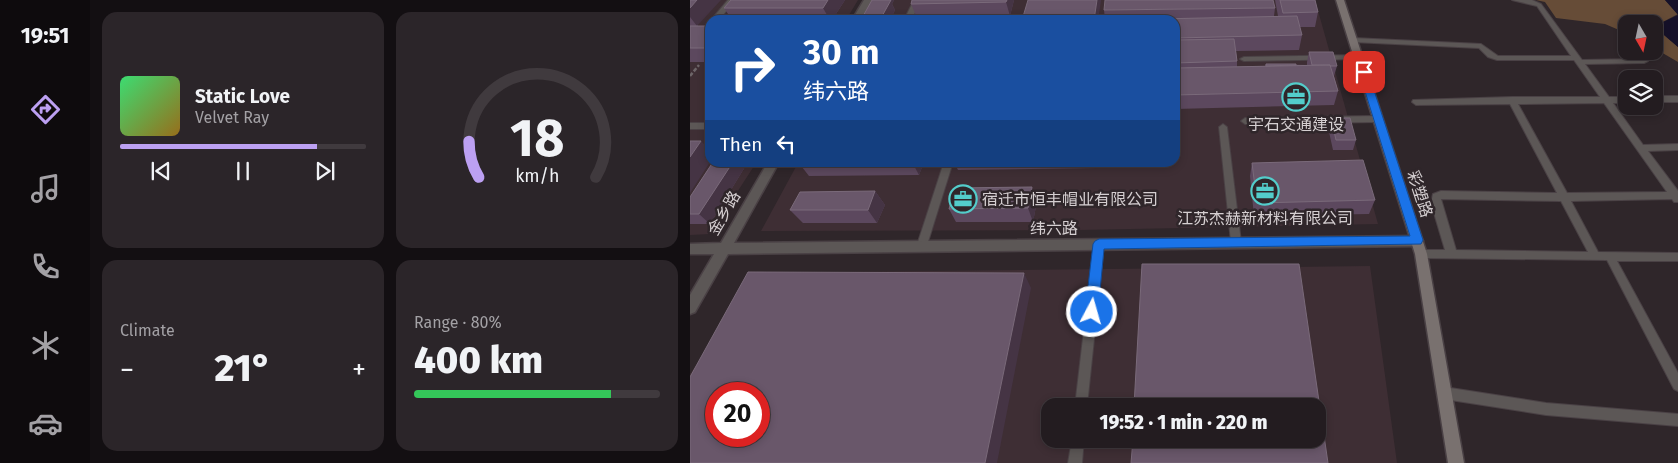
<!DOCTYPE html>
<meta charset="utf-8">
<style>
body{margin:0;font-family:"Fira Sans","Noto Sans SC",sans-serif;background:#2b2529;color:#f1f3f6;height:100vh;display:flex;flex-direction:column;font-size:19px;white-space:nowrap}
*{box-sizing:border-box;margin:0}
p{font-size:16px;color:#a3a1a5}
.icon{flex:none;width:28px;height:28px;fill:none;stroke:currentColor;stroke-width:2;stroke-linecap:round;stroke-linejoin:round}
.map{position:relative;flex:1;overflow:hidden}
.drawer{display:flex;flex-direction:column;gap:12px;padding:12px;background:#130f12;width:600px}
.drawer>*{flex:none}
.hud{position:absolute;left:15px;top:15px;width:475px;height:152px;border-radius:15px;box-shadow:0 2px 8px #0003,0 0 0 1px #403a3e;background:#1a4fa0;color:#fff;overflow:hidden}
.needle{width:32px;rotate:171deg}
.fabs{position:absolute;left:928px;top:15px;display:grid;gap:10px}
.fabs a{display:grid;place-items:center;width:45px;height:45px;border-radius:10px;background:#231c20;box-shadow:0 2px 8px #0003,0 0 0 1px #403a3e;font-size:25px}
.speed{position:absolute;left:15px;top:382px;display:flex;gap:10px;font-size:25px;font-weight:700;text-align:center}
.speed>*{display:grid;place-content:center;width:65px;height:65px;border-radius:50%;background:#231c20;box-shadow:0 2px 8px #0003,0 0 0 1px #403a3e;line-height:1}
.speed .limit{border:8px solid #d22;background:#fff;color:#111}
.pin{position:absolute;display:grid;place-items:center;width:42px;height:42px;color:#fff;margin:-21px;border-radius:10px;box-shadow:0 2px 8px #0006}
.me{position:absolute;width:55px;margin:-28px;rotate:6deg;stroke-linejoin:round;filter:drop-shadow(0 0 4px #0008)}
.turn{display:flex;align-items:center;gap:18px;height:105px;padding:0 15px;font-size:22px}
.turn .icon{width:65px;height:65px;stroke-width:2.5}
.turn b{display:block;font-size:35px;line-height:42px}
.then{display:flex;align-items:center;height:48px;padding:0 15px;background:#0003;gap:10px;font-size:19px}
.big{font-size:38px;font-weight:800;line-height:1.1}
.drawer .widget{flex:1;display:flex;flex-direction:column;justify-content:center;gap:8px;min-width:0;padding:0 18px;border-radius:15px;background:#2b2529}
.drawer .dial{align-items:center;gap:0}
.dial svg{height:130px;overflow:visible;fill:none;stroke:#403a3e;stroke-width:7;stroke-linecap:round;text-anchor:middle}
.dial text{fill:#f1f3f6;stroke:none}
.song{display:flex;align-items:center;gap:15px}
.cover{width:60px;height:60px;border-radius:8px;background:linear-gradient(135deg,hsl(140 70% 55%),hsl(40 70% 35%))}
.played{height:5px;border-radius:2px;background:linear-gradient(90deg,#bca0f2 80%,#403a3e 80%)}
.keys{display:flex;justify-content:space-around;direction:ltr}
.heat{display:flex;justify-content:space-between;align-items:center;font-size:28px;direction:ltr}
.charge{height:8px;border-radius:4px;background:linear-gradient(90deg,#34c759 80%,#403a3e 0)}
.drawer .tiles{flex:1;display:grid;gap:12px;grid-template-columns:repeat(2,1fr)}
.trip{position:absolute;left:351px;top:398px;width:285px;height:50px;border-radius:15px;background:#231c20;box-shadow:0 2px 8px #0003,0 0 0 1px #403a3e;font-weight:800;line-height:50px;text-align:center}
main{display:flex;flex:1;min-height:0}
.tab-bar{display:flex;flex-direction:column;width:90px;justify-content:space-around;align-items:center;background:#0e0b0d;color:#a3a1a5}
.tab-bar .icon{width:35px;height:35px}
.tab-bar .on{color:#bca0f2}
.tab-bar b{font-size:22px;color:#f1f3f6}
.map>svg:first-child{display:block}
.built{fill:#3e2e34;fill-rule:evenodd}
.forest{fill:#664c37}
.water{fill:#161129}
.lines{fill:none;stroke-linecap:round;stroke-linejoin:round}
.lane-casing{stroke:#4a4145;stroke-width:2}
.street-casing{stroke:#4a4145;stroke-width:3}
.secondary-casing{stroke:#4a4145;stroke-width:3}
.path{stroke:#6d6568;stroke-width:2.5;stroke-dasharray:4 2;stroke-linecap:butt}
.lane{fill:#5c5756;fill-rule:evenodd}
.street{fill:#5c5756;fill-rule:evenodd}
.secondary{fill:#79716f;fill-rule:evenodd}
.wall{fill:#5c485e}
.shaded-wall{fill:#453444}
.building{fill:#69576a;stroke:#7a6a7a;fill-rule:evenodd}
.route{fill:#1a73e8;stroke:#114b97}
.labels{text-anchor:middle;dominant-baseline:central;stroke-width:5;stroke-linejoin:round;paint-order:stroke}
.poi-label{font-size:16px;fill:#d5cfd1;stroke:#2f262a}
.street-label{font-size:16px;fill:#d5cfd1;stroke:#2f262a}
</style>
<main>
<nav class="tab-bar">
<b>19:51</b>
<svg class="icon on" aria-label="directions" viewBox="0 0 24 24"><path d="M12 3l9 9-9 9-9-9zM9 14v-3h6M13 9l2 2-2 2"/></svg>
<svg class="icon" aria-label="music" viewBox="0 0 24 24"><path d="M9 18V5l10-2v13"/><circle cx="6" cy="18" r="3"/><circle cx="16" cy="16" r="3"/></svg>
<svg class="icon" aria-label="phone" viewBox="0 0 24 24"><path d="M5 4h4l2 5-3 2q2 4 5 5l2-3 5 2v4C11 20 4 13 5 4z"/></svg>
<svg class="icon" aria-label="climate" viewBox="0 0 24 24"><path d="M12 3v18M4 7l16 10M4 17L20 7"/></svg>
<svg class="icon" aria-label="car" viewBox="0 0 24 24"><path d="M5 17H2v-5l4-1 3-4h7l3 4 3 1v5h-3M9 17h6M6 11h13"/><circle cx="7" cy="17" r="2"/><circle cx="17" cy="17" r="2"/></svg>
</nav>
<section class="drawer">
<div class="tiles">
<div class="widget">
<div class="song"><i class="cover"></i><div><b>Static Love</b><p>Velvet Ray</p></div></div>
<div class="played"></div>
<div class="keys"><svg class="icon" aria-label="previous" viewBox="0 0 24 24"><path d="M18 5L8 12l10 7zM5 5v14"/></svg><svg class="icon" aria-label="pause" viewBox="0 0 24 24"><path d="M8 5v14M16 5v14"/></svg><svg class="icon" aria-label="next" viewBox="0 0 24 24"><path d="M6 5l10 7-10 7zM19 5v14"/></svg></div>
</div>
<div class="widget dial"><svg viewBox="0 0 100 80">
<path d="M14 69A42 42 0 1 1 86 69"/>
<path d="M14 69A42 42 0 0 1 8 47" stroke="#bca0f2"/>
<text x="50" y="56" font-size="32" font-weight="700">18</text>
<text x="50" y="72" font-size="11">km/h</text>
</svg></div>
<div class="widget"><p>Climate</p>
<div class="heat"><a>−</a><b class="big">21°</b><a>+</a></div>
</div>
<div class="widget"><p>Range · 80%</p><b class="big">400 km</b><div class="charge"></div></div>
</div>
</section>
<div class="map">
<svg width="988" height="463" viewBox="0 0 988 463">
<rect width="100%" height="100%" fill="#2f262a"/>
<!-- built -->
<path class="built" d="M0,0H168L156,20H20V162L66,163L20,234L0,235Z
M196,0H625L688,224L389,230L71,231L108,163L485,162V20H185Z
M680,266L707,463H0V374L72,273ZM26,394H69V436H26ZM360,406H628V439H360Z"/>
<!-- forest -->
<path class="forest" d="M846,0H975L988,14L967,25L974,35L988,47V62L964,48V24H936V33L915,24L866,18L855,2Z"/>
<!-- water -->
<path class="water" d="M975,0H988V47L974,35L967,25L988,15Z"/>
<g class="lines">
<!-- lane casing -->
<g class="lane-casing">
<path id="lane" d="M38,0H45L29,20H21Z
M224,0H230L222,20H214Z
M822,0H842L851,4L892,60L954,59L958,61L954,63L895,64L919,97H936V103H923L953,145L988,144V150L958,151L988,191V202H984L982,199L881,201L908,252L988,253V261H927L988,373V391L984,389L917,260L731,258L727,257L726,254L727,251L731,250H755L741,203L743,194L751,191L867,193L820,104L726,105L722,102L723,100L822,97H910L884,60H807L798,57L789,48L663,42L659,40L663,38L791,44L808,56H881L847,6ZM914,103L977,192L877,193L828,104ZM751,199L871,201L898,252L766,250Z
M669,55L673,57L672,59L554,61L550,59L554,57Z
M964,96H988V102H964Z
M688,116L692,119L688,122L555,124L551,121L555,118Z
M0,123H20V129H0Z
M533,124L537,127L551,242L550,245H542L541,242L529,127Z
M254,162H263L237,245L236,248H228L227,245Z
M409,240L413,241L414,244L397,406H385L404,244L405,241Z
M754,387L856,403L988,414V426L856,415L754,399L750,397L748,393L750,389Z
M382,439H394L392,463H378Z"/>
</g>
<!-- street casing -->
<g class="street-casing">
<path id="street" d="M174,0H182L172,20H162Z
M78,162H89L44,243L727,236L731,237L733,241L731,245L727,246L38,254L5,312L0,314V295L24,254H0V244L31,243Z"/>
</g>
<!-- secondary casing -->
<g class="secondary-casing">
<path id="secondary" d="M646,0H654L737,254L774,463H758L725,254Z"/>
</g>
<!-- path -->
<path class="path" d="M0,76L9,65"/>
<!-- lane -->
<use href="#lane" class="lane"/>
<!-- street -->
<use href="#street" class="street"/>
<!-- secondary -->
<use href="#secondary" class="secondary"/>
</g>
<!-- wall -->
<path class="wall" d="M0,0L8,26H20V62H0Z
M41,0H155L142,20H42L34,8Z
M182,0H204L202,4L205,10L200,20H173L172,18Z
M222,0H324L320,16L227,18L221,4Z
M585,0H625L628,12L625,27H609L612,35L609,50L546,51L547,61V67L575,66L576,64L617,65V62L619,52L647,66L644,76L648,91L644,105L485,109V20H415L414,10L585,8L584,16H588Z
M646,118L666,140L663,150H643L639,132L642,122H645Z
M23,162H58L20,224H0V197Z
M108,162H234L229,175L119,176Z
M264,162H408L407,168L268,170Z
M562,163L685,200L679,214L564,216L560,176Z
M185,191L195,205L187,223H113L100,210Z
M347,201L343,222H266L259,209Z"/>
<!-- shaded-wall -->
<path class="shaded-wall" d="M7,0H31L7,26L0,17V8Z
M138,0H155L142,20H140L133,8Z
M199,0H204L202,4L205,10L200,20H192L191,18Z
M317,0H324L320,16L316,2Z
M407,0H411V1L408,20H404Z
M11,141L20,150V162L0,193V157Z
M43,162H58L20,224L9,214Z
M222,162H234L229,175Z
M342,187L347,201L343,222L338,208Z
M185,191L195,205L187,223L178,210Z
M334,273L341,288L307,463H295Z"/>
<!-- building -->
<path class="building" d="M0,0H7L0,8Z
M41,0H138L133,8H34Z
M182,0H201L191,18H172Z
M222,0H317L316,2L221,4Z
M338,0H407L404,20H332Z
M415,0H583L585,8L414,10Z
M590,0H625L628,12L593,13Z
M607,16L612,35L485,38V20H420Z
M0,26H20V48H0Z
M544,39L547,61L485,63V40Z
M619,52H643L647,66H640V65H622Z
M576,64H606V65L576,66Z
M640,65L648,91L485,95V68Z
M646,118H660L666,140H646L642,122H647Z
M0,141H11L0,157Z
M673,160L685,200L567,203L562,163Z
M23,162H43L9,214H0V197Z
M342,187L338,208L259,209L265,188Z
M185,191L178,210H100L110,192Z
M452,264H609L638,463H441L443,439H628V406H444Z
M58,272L334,273L295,463H0V377ZM26,394H69V436H26Z"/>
<!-- route -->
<path class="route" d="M670,70H674L678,72L733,240L731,244L414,249L408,312L406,316L402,318L397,316L395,312L403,244L405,241L409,239L720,236L669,72Z"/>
<!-- icons -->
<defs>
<g id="office-ring" transform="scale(1.4375)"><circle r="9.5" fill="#2f262a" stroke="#53cdcb" stroke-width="1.5"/><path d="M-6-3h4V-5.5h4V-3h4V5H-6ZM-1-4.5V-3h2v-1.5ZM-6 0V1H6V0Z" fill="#53cdcb"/></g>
</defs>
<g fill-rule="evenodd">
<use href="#office-ring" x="606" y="97"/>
<use href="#office-ring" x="575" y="191"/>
<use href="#office-ring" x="273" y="199"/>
</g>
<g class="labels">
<!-- poi labels -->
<g class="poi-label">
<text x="606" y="124">宇石交通建设</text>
<text x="292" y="199" text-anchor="start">宿迁市恒丰帽业有限公司</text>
<text x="575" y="218">江苏杰赫新材料有限公司</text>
</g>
<!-- street labels -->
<g class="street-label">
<text transform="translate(730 194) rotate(72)">彩塑路</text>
<text transform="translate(34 213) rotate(-60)">金乡路</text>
<text x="364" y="228">纬六路</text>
</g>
</g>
</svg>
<div class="fabs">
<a><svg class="needle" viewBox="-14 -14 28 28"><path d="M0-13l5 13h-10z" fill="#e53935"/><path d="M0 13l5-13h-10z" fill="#a3a1a5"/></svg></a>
<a><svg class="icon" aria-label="layers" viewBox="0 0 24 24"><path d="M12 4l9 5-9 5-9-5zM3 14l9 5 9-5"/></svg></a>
</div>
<div class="speed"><div class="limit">20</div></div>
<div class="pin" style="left:674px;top:72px;background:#d93025"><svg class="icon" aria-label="arrive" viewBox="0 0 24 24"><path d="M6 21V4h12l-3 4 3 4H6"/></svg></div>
<svg class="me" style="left:402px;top:312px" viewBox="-20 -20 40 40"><circle r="17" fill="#1a73e8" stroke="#fff" stroke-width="3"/><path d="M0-11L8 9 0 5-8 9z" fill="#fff"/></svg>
<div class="trip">19:52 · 1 min · 220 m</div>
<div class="hud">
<div class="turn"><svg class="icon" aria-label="right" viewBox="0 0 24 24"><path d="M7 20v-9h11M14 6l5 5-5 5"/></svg><div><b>30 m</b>纬六路</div></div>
<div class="then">Then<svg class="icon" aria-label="left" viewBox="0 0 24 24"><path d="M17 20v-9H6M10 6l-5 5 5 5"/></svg></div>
</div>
</div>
</main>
